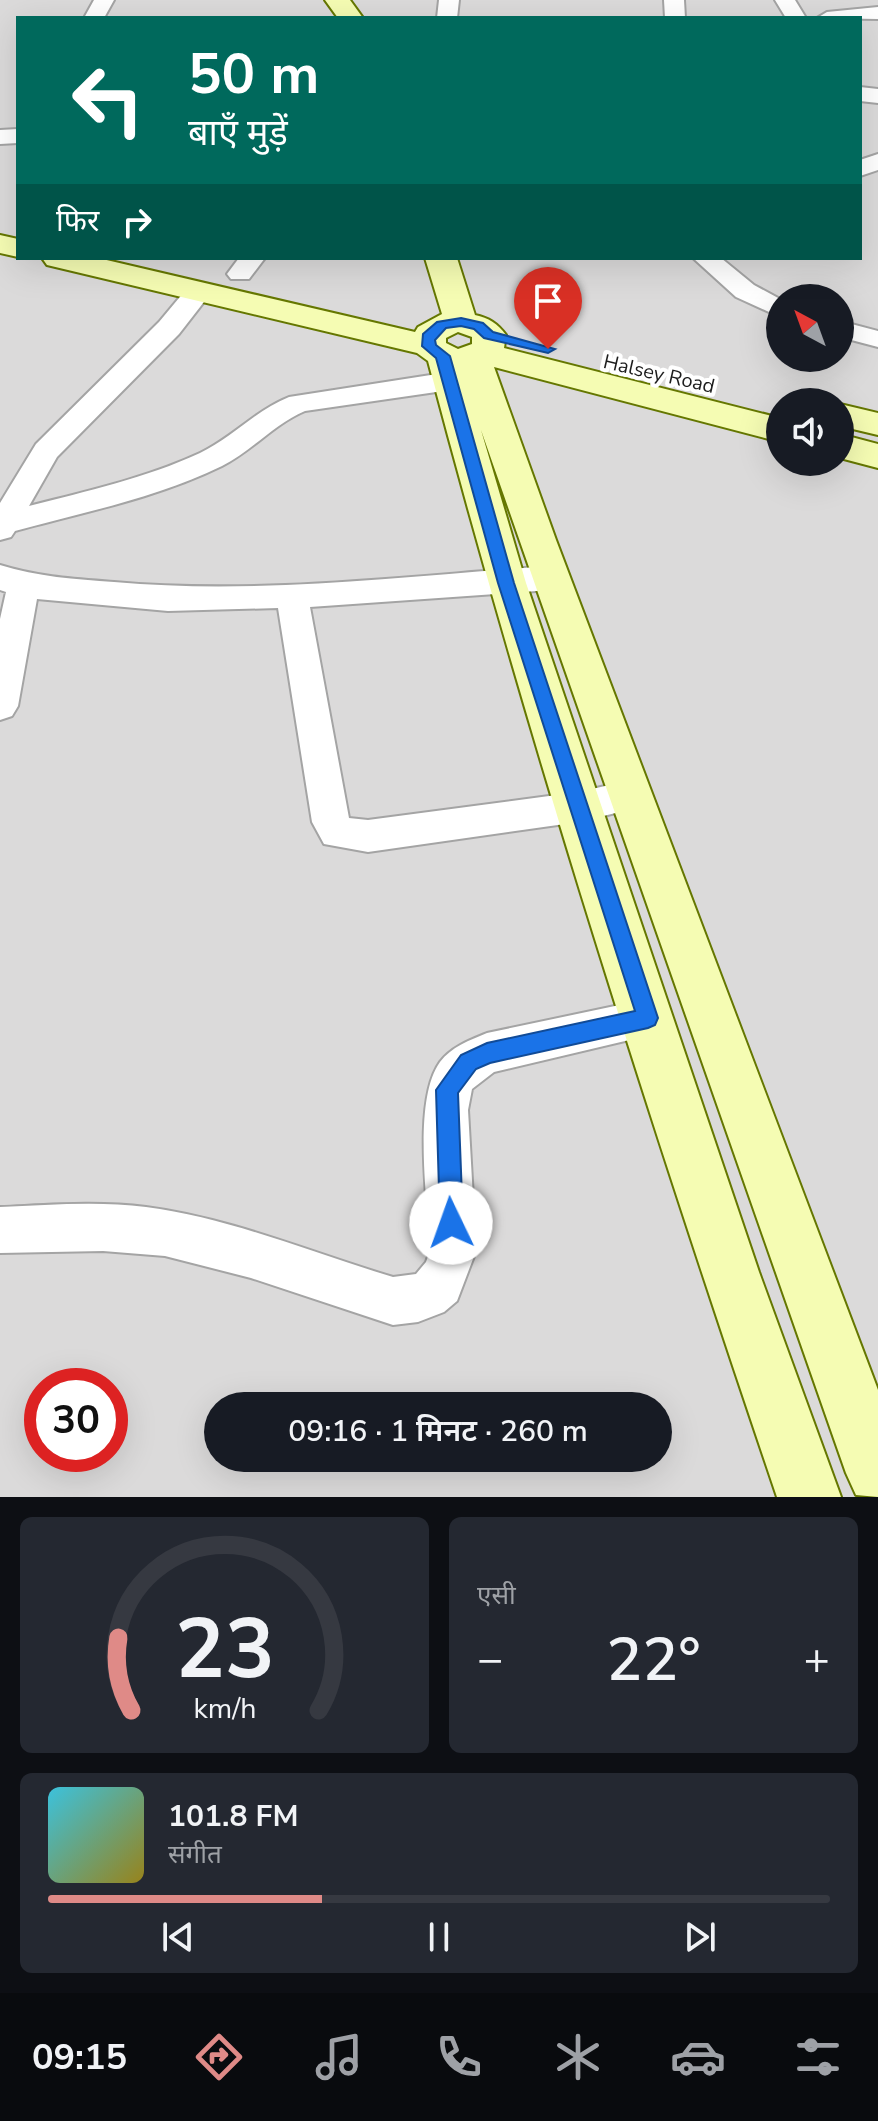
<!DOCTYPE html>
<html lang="hi">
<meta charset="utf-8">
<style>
body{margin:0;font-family:"Nunito Sans","Noto Sans Devanagari",sans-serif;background:#242831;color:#f1f3f6;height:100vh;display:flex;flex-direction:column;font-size:30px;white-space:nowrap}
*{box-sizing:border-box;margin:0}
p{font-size:26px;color:#9ea1a6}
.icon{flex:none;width:44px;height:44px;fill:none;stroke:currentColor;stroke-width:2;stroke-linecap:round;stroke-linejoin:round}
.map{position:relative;height:1497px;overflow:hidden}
.side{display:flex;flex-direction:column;gap:20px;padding:20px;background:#0d0f14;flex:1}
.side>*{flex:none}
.guide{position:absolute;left:16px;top:16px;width:846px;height:244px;border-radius:0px;box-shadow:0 8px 32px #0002;background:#00695c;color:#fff;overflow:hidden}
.needle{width:52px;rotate:319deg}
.fabs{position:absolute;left:766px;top:284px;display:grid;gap:16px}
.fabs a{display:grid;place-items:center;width:88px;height:88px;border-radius:50%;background:#171b24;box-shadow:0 8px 32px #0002;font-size:40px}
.speed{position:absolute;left:24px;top:1368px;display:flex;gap:16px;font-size:40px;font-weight:700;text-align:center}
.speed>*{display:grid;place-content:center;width:104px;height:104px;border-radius:50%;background:#171b24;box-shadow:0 8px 32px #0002;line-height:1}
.speed .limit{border:12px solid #d22;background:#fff;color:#111}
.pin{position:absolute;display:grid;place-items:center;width:68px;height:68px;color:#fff;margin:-82px -34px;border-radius:50% 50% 50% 0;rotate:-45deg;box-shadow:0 0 8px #0007}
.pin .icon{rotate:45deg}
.me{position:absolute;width:88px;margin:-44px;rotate:357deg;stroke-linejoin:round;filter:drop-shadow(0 0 6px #0008)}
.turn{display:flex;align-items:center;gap:28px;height:168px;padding:0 40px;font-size:36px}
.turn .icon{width:104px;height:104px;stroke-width:2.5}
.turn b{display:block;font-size:56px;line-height:68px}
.then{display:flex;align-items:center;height:76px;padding:0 40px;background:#0003;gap:16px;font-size:30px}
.big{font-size:60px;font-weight:600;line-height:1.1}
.side .card{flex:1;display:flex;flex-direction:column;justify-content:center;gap:12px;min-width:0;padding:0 28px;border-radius:12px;background:#242831}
.side .dial{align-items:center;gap:0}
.dial svg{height:208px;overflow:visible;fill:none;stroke:#363941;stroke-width:7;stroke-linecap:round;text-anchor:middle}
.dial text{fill:#f1f3f6;stroke:none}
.song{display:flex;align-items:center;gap:24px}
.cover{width:96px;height:96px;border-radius:12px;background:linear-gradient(135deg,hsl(190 70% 55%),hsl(50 70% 35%))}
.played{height:8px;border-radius:4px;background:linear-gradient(90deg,#df8a87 35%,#363941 35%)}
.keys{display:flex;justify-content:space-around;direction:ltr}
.heat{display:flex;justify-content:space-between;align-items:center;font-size:44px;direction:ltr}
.side .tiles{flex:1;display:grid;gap:20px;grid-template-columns:1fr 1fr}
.card:last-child{grid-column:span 2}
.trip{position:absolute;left:204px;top:1392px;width:468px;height:80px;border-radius:40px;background:#171b24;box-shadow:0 8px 32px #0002;font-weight:600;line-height:80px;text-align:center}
.tab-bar{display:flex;height:128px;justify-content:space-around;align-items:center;background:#090b0e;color:#9ea1a6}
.tab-bar .icon{width:56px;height:56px}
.tab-bar .active{color:#df8a87}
.tab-bar b{font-size:36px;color:#f1f3f6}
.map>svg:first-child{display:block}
.residential{fill:#dbdada;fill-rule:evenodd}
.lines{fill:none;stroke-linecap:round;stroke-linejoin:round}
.street-casing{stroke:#a4a4a4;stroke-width:4}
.secondary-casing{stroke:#657700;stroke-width:4}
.street{fill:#fff;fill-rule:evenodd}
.secondary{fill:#f5fcb3;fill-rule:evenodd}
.route{fill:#1a73e8;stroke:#114b97;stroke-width:2}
.labels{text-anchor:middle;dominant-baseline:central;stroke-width:8;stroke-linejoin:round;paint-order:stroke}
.far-street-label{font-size:20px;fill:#1d1d1d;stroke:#fff}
</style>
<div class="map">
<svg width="878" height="1497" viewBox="0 0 878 1497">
<rect width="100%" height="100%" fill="#efebe2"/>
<!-- residential -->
<path class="residential" d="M0,0H878V1497H0ZM18,18H860V258H18ZM780,298H840V358H780ZM780,402H840V462H780ZM42,1386H110V1454H42ZM218,1406H658V1458H218Z"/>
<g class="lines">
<!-- street casing -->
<g class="street-casing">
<path id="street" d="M94,0H114L104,18H84Z
M439,0H459L457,18H437Z
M664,0H684L685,18H665Z
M775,0H795L806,18H786Z
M878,7V19L817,18L827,12Z
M860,87L878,89V103L860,101Z
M18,129V143L0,144V130Z
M878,154V170L860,176V160Z
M239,258H265L249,279H231L227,274Z
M693,258H721L754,285L780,299V317L736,297Z
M198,284L207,286L211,292L207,298L179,334L57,457L29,506C87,491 146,478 200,453C232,438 256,410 289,397L450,372L460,375L464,381L460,387L450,390L305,411C274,424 252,451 222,466C157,498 84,512 15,531L11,537L0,540V503L36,444L159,322L189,286Z
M840,321L878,331V347L840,337Z
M0,565C38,577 75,579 114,582C259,595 406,576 551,566L562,570L567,578L562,586L551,590L310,607L349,818L368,820L579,792L631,780L644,784L650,795L644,806L579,822L368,852L324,844L312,822L278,608L168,611L37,599L18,706L12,716L0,720V619L6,592L0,590Z
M648,999L663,1004L669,1018L663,1032L494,1072L472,1089L468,1110L476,1251L457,1301L444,1312L418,1322L393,1325L251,1278L165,1256L103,1251L0,1253V1207C49,1205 98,1201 146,1207C231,1218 312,1253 393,1277L416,1274L426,1262L430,1251C428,1203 412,1101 440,1062C451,1047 470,1040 487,1033Z"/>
</g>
<!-- secondary casing -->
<g class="secondary-casing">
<path id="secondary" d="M325,0H350L363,18H338Z
M0,235L18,239V257L0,253Z
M42,258H98L415,332L418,327L442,314L425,258H457L475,315C489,318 497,323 506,335L504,348L780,418V442L494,367L556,540L878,1390V1497L856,1495L846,1473L481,430L526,583L759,1272L841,1497H777C650,1122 529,744 428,361L417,353L47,265ZM458,332L472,337V344L458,349L446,343V338Z
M840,404L878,413V435L840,426Z
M840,434L878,444V468L840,458Z"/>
</g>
<!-- street -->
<use href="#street" class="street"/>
<!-- secondary -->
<use href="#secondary" class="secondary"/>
</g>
<!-- route -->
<path class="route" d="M461,318L483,323L493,332L555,349L548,353L484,338L474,329L461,326L446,328L435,340L436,345L450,356L514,583L658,1018L655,1025L648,1028L490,1063L476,1069L458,1093L463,1223L460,1231L451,1235L443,1231L440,1223L436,1090L461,1055L487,1043L635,1011L498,583L436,358L422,346L423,334L437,322Z"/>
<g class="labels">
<!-- far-street labels -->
<g class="far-street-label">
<text transform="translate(659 374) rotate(13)">Halsey Road</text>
</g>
</g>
</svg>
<div class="fabs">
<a><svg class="needle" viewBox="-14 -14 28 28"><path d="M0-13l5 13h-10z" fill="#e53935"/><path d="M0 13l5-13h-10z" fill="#9ea1a6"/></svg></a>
<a><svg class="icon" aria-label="sound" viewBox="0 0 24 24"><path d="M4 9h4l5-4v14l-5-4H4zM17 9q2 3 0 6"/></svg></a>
</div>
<div class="speed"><div class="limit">30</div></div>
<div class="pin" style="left:548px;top:349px;background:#d93025"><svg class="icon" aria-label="arrive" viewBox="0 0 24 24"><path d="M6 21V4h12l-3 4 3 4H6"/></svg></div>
<svg class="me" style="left:451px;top:1223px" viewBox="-20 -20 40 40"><circle r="19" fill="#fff"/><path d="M0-13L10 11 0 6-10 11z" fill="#1a73e8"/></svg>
<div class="trip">09:16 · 1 मिनट · 260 m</div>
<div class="guide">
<div class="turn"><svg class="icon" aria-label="left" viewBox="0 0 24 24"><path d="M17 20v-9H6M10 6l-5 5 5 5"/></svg><div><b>50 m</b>बाएँ मुड़ें</div></div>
<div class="then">फिर<svg class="icon" aria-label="right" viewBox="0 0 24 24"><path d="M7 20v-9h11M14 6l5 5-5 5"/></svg></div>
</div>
</div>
<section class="side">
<div class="tiles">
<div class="card dial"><svg viewBox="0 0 100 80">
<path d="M14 69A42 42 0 1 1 86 69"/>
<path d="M14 69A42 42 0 0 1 9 41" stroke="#df8a87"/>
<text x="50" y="56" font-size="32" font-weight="700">23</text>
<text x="50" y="72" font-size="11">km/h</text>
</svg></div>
<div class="card"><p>एसी</p>
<div class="heat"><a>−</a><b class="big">22°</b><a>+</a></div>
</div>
<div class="card">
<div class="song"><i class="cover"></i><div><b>101.8 FM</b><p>संगीत</p></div></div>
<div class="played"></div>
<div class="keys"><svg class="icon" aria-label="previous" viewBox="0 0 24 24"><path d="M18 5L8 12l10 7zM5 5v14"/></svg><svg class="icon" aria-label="pause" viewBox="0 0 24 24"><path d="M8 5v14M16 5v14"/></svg><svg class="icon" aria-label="next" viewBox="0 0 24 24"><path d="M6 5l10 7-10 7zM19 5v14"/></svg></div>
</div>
</div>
</section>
<nav class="tab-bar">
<b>09:15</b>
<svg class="icon active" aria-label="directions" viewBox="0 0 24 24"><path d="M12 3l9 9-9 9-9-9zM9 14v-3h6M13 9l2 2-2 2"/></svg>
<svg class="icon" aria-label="music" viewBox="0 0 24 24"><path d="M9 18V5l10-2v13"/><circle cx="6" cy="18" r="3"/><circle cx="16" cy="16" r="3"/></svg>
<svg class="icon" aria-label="phone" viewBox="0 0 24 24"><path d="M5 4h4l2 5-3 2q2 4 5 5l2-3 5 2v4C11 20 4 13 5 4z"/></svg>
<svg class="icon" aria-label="climate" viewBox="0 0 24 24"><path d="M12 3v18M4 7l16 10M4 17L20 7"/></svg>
<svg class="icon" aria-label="car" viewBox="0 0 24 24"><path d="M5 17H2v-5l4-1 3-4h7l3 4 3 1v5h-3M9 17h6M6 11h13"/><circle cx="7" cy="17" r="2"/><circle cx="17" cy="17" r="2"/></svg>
<svg class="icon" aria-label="filters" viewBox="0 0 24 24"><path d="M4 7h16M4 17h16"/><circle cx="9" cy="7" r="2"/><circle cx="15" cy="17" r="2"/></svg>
</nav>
